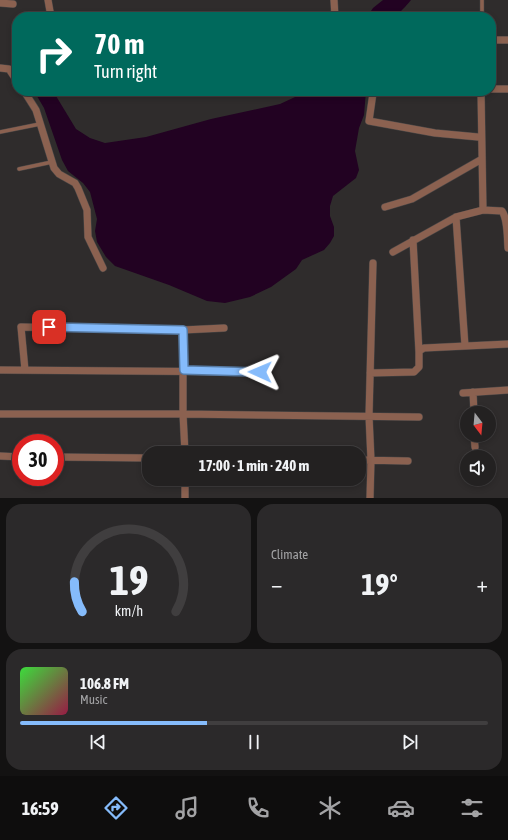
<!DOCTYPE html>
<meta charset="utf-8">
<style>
body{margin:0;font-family:"Asap Condensed",sans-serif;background:#2b292a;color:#f1f3f6;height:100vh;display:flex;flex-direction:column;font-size:15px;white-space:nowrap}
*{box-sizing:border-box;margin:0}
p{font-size:13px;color:#a3a3a5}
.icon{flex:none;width:22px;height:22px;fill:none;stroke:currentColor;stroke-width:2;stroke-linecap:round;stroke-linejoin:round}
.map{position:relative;height:498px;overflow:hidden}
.side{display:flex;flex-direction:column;gap:6px;padding:6px;background:#131212;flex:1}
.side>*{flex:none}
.banner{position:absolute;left:12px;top:12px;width:484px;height:84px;border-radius:16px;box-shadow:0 2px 6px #0003,0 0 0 1px #403e3f;background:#00695c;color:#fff;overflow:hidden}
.needle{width:26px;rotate:164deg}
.buttons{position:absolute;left:460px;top:406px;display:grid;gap:8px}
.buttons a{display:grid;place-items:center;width:36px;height:36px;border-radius:50%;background:#232121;box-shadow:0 2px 6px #0003,0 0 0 1px #403e3f;font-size:20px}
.speed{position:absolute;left:12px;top:434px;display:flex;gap:8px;font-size:20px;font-weight:700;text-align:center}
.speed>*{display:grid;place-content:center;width:52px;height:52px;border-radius:50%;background:#232121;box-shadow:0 2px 6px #0003,0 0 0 1px #403e3f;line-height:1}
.speed .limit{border:6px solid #d22;background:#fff;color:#111}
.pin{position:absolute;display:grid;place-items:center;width:34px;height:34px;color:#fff;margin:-17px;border-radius:8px;box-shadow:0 2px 6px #0006}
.me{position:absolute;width:44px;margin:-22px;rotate:271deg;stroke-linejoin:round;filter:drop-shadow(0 0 3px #0008)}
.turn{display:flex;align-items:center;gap:14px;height:84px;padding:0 16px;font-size:18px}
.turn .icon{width:52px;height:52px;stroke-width:2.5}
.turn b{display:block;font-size:28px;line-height:34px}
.big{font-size:30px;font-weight:700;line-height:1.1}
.side .widget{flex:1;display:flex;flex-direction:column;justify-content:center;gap:6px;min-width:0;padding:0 14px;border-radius:16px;background:#2b292a}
.side .dial{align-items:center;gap:0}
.dial svg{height:104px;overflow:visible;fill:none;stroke:#403e3f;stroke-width:7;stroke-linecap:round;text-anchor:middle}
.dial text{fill:#f1f3f6;stroke:none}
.song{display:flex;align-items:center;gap:12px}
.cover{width:48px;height:48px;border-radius:6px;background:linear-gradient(135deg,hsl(120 70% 55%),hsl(340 70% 35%))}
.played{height:4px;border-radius:2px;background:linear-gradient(90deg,#85bbfb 40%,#403e3f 40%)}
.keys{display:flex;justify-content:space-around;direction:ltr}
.heat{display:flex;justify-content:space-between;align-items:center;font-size:22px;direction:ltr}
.side .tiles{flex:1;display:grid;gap:6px;grid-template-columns:1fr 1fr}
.widget:last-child{grid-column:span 2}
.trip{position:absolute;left:142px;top:446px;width:224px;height:40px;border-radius:16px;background:#232121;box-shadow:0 2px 6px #0003,0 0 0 1px #403e3f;font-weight:700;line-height:40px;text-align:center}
.dock{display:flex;height:64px;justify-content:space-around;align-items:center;background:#0e0d0d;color:#a3a3a5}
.dock .icon{width:28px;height:28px}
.dock .active{color:#85bbfb}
.dock b{font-size:18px;color:#f1f3f6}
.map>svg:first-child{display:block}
.water{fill:#220222}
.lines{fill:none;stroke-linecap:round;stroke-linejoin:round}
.service-casing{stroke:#4a4747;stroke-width:4.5}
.minor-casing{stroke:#4a4747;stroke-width:8}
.service{stroke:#8b6150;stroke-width:3.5}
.minor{stroke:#8b6150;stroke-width:7}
.route-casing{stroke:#567aa3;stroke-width:10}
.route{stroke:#85bbfb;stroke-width:7}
</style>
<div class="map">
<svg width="508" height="498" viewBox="0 0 508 498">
<rect width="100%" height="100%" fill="#2f2c2c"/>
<!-- water -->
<path class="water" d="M383,0H411C394,21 392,17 367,17L373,8Z
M34,91H53L76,129L90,138L105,143L146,137L211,119L280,104L308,91H366L364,115L359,128L355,151L359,170L356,178L333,196L330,206V216L334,227V236L330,243L324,250L302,260L296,269L271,287L250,297L225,303L207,301L169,285L115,266L106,257L97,242L95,231L97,219L90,192L83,183L68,171L62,160L44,108Z"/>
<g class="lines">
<!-- service casing -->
<g class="service-casing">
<path id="service" d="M482,17V0
M0,132L40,124
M19,169L52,162"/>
</g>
<!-- minor casing -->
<g class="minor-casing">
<path id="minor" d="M48,0L51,17
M334,0L335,17
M0,3L13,4
M491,40H508
M0,68L9,69L17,81
M491,89H508
M24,91L36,110L54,168L59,174L75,183L78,188L87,210L88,237L103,268
M374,91L373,93L369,121L435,133L478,137
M481,91L483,210L502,211C508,220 507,236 508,248
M385,207L412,199L482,159
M456,217L465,346
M413,240L419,352
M393,252L456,217L483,210
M183,330V414L185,453
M0,370L259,372
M25,370L21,327L183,330L224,328
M370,373L414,372L419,367V351L424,348L508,344
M473,392L474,413
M463,393L508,390
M0,414H183L419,417
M474,435L475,447
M0,456L21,457
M55,457L149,458
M359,460L408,461
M185,498V479
M370,498L371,460L369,416L373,263"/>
</g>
<!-- service -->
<use href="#service" class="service"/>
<!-- minor -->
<use href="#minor" class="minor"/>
</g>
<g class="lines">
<!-- route casing -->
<g class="route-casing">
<path id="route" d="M49,327L183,330L184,370L260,372"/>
</g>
<!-- route -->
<use href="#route" class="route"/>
</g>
</svg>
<div class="buttons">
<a><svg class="needle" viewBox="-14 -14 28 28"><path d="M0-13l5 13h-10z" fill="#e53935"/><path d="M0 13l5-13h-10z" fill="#a3a3a5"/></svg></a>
<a><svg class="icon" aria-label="sound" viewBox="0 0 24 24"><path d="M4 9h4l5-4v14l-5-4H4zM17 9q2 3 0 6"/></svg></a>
</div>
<div class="speed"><div class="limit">30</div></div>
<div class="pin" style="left:49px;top:327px;background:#d93025"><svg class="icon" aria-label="arrive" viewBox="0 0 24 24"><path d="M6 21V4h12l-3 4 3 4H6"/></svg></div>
<svg class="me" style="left:260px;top:372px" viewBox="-20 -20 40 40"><path d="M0-17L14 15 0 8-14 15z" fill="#85bbfb" stroke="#fff" stroke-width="4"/></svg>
<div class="trip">17:00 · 1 min · 240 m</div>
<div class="banner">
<div class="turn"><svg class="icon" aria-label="right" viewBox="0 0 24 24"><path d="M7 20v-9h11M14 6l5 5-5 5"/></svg><div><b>70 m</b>Turn right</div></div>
</div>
</div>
<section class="side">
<div class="tiles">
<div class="widget dial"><svg viewBox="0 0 100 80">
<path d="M14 69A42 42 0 1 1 86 69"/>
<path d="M14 69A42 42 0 0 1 8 46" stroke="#85bbfb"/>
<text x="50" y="56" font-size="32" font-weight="700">19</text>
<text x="50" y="72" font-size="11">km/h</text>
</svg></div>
<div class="widget"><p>Climate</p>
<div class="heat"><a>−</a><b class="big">19°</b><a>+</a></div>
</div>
<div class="widget">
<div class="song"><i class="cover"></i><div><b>106.8 FM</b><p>Music</p></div></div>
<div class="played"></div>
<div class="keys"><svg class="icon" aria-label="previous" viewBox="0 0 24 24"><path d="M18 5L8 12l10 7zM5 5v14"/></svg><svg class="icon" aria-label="pause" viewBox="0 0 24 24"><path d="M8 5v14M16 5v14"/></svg><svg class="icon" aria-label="next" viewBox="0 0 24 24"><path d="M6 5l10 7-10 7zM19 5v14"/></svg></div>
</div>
</div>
</section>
<nav class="dock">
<b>16:59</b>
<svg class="icon active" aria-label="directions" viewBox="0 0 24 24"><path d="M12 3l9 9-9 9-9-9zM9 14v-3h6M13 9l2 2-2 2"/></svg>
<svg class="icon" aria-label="music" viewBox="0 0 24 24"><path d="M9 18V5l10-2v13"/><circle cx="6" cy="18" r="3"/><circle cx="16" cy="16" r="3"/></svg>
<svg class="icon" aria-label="phone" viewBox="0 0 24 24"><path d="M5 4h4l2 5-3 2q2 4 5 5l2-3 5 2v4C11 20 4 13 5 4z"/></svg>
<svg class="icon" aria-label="climate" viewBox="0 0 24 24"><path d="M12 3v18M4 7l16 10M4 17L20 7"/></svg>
<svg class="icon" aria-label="car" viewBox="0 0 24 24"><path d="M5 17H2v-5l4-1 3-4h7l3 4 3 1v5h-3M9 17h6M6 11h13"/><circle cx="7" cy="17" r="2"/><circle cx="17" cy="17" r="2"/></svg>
<svg class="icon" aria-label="filters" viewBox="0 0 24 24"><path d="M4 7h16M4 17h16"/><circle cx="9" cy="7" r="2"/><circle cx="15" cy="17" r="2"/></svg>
</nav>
